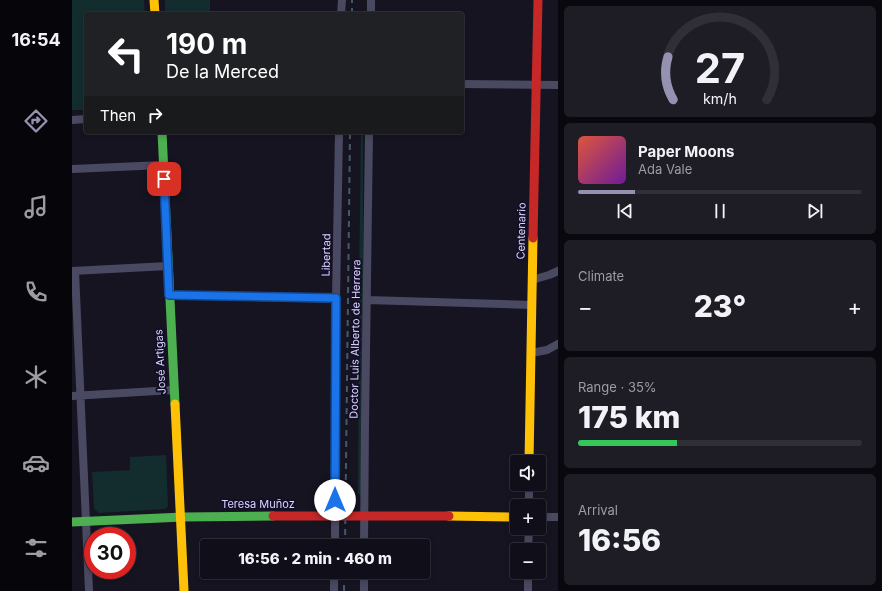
<!DOCTYPE html>
<meta charset="utf-8">
<style>
body{margin:0;font-family:Inter,sans-serif;background:#1e1d26;color:#f1f3f6;height:100vh;display:flex;flex-direction:column;font-size:15px;white-space:nowrap}
*{box-sizing:border-box;margin:0}
p{font-size:13px;color:#9c9ca2}
.icon{flex:none;width:22px;height:22px;fill:none;stroke:currentColor;stroke-width:2;stroke-linecap:round;stroke-linejoin:round}
.map{position:relative;flex:1;overflow:hidden}
.sheet{display:flex;flex-direction:column;gap:6px;padding:6px;background:#09080e;width:324px}
.sheet>*{flex:none}
.hud{position:absolute;left:12px;top:12px;width:380px;height:122px;border-radius:4px;box-shadow:0 2px 6px #0003,0 0 0 1px #302f38;background:#202124;color:#fff;overflow:hidden}
.buttons{position:absolute;left:438px;top:455px;display:grid;gap:8px}
.buttons a{display:grid;place-items:center;width:36px;height:36px;border-radius:4px;background:#100f19;box-shadow:0 2px 6px #0003,0 0 0 1px #302f38;font-size:20px}
.speed{position:absolute;left:12px;top:527px;display:flex;gap:8px;font-size:20px;font-weight:700;text-align:center}
.speed>*{display:grid;place-content:center;width:52px;height:52px;border-radius:50%;background:#100f19;box-shadow:0 2px 6px #0003,0 0 0 1px #302f38;line-height:1}
.speed .limit{border:6px solid #d22;background:#fff;color:#111}
.pin{position:absolute;display:grid;place-items:center;width:34px;height:34px;color:#fff;margin:-17px;border-radius:8px;box-shadow:0 2px 6px #0006}
.me{position:absolute;width:44px;margin:-22px;rotate:0deg;stroke-linejoin:round;filter:drop-shadow(0 0 3px #0008)}
.turn{display:flex;align-items:center;gap:14px;height:84px;padding:0 16px;font-size:18px}
.turn .icon{width:52px;height:52px;stroke-width:2.5}
.turn b{display:block;font-size:28px;line-height:34px}
.then{display:flex;align-items:center;height:38px;padding:0 16px;background:#0003;gap:8px;font-size:15px}
.big{font-size:30px;font-weight:800;line-height:1.1}
.sheet .card{flex:1;display:flex;flex-direction:column;justify-content:center;gap:6px;min-width:0;padding:0 14px;border-radius:6px;background:#1e1d26}
.sheet .dial{align-items:center;gap:0}
.dial svg{height:104px;overflow:visible;fill:none;stroke:#302f38;stroke-width:7;stroke-linecap:round;text-anchor:middle}
.dial text{fill:#f1f3f6;stroke:none}
.song{display:flex;align-items:center;gap:12px}
.cover{width:48px;height:48px;border-radius:6px;background:linear-gradient(135deg,hsl(10 70% 55%),hsl(280 70% 35%))}
.played{height:4px;border-radius:2px;background:linear-gradient(90deg,#9591b1 20%,#302f38 20%)}
.keys{display:flex;justify-content:space-around;direction:ltr}
.heat{display:flex;justify-content:space-between;align-items:center;font-size:22px;direction:ltr}
.charge{height:6px;border-radius:3px;background:linear-gradient(90deg,#34c759 35%,#302f38 0)}
.trip{position:absolute;left:128px;top:539px;width:230px;height:40px;border-radius:4px;background:#100f19;box-shadow:0 2px 6px #0003,0 0 0 1px #302f38;font-weight:800;line-height:40px;text-align:center}
main{display:flex;flex:1;min-height:0}
.dock{display:flex;flex-direction:column;width:72px;justify-content:space-around;align-items:center;background:#06060a;color:#9c9ca2}
.dock .icon{width:28px;height:28px}
.dock .current{color:#9591b1}
.dock b{font-size:18px;color:#f1f3f6}
.map>svg:first-child{display:block}
.green{fill:#132c2d}
.lines{fill:none;stroke-linecap:round;stroke-linejoin:round}
.street{stroke:#4a4962;stroke-width:8}
.fast{stroke:#4caf50;stroke-width:9}
.slow{stroke:#ffc107;stroke-width:9}
.jam{stroke:#c62828;stroke-width:9}
.rail{stroke:#43596b;stroke-width:2;stroke-dasharray:6 5;stroke-linecap:butt}
.route-casing{stroke:#114b97;stroke-width:10}
.route{stroke:#1a73e8;stroke-width:7}
.labels{text-anchor:middle;dominant-baseline:central;stroke-width:4;stroke-linejoin:round;paint-order:stroke}
.street-label{font-size:11px;fill:#d9d4ff;stroke:#130f26}
</style>
<main>
<nav class="dock">
<b>16:54</b>
<svg class="icon current" aria-label="directions" viewBox="0 0 24 24"><path d="M12 3l9 9-9 9-9-9zM9 14v-3h6M13 9l2 2-2 2"/></svg>
<svg class="icon" aria-label="music" viewBox="0 0 24 24"><path d="M9 18V5l10-2v13"/><circle cx="6" cy="18" r="3"/><circle cx="16" cy="16" r="3"/></svg>
<svg class="icon" aria-label="phone" viewBox="0 0 24 24"><path d="M5 4h4l2 5-3 2q2 4 5 5l2-3 5 2v4C11 20 4 13 5 4z"/></svg>
<svg class="icon" aria-label="climate" viewBox="0 0 24 24"><path d="M12 3v18M4 7l16 10M4 17L20 7"/></svg>
<svg class="icon" aria-label="car" viewBox="0 0 24 24"><path d="M5 17H2v-5l4-1 3-4h7l3 4 3 1v5h-3M9 17h6M6 11h13"/><circle cx="7" cy="17" r="2"/><circle cx="17" cy="17" r="2"/></svg>
<svg class="icon" aria-label="filters" viewBox="0 0 24 24"><path d="M4 7h16M4 17h16"/><circle cx="9" cy="7" r="2"/><circle cx="15" cy="17" r="2"/></svg>
</nav>
<div class="map">
<svg width="486" height="591" viewBox="0 0 486 591">
<rect width="100%" height="100%" fill="#161421"/>
<!-- green -->
<path class="green" d="M0,0H72L73,14H14V110H0Z
M93,0H138V14H93Z
M289,132H291V494L289,496L286,493V485L287,306L284,297L287,287Z
M94,455L96,506L93,509L27,513L22,509L20,472L58,470V457Z"/>
<g class="lines">
<!-- street -->
<path class="street" d="M269,14L270,0
M299,14V0
M390,84L486,85
M0,120L14,119
M0,169L91,165
M0,271L96,266
M3,271L17,591
M460,280L477,275L486,271
M97,295L264,299
M295,300L460,305
M459,353L475,350L486,344
M0,396L101,390
M457,506V484
M467,517H486
M263,546L264,299L267,132
M292,546L293,424L297,132
M456,550L457,528
M262,591V572
M292,591V572
M456,591V572"/>
<!-- fast -->
<path class="fast" d="M90,132L103,404
M0,522L111,517L201,516"/>
<!-- slow -->
<path class="slow" d="M82,0L83,14
M103,404L112,591
M457,462L461,238
M377,516L445,517"/>
<!-- jam -->
<path class="jam" d="M461,238L466,0
M201,516H377"/>
<!-- rail -->
<path class="rail" d="M280,14V0
M273,546L278,132
M272,591V572"/>
</g>
<g class="lines">
<!-- route casing -->
<g class="route-casing">
<path id="route" d="M92,179L97,295L264,298L263,500"/>
</g>
<!-- route -->
<use href="#route" class="route"/>
</g>
<g class="labels">
<!-- street labels -->
<g class="street-label">
<text transform="translate(449 231) rotate(-89)">Centenario</text>
<text transform="translate(254 255) rotate(-89)">Libertad</text>
<text transform="translate(283 339) rotate(-89)">Doctor Luis Alberto de Herrera</text>
<text transform="translate(88 362) rotate(-93)">José Artigas</text>
<text x="186" y="504">Teresa Muñoz</text>
</g>
</g>
</svg>
<div class="buttons">
<a><svg class="icon" aria-label="sound" viewBox="0 0 24 24"><path d="M4 9h4l5-4v14l-5-4H4zM17 9q2 3 0 6"/></svg></a>
<a>+</a>
<a>−</a>
</div>
<div class="speed"><div class="limit">30</div></div>
<div class="pin" style="left:92px;top:179px;background:#d93025"><svg class="icon" aria-label="arrive" viewBox="0 0 24 24"><path d="M6 21V4h12l-3 4 3 4H6"/></svg></div>
<svg class="me" style="left:263px;top:500px" viewBox="-20 -20 40 40"><circle r="19" fill="#fff"/><path d="M0-13L10 11 0 6-10 11z" fill="#1a73e8"/></svg>
<div class="trip">16:56 · 2 min · 460 m</div>
<div class="hud">
<div class="turn"><svg class="icon" aria-label="left" viewBox="0 0 24 24"><path d="M17 20v-9H6M10 6l-5 5 5 5"/></svg><div><b>190 m</b>De la Merced</div></div>
<div class="then">Then<svg class="icon" aria-label="right" viewBox="0 0 24 24"><path d="M7 20v-9h11M14 6l5 5-5 5"/></svg></div>
</div>
</div>
<section class="sheet">
<div class="card dial"><svg viewBox="0 0 100 80">
<path d="M14 69A42 42 0 1 1 86 69"/>
<path d="M14 69A42 42 0 0 1 10 36" stroke="#9591b1"/>
<text x="50" y="56" font-size="32" font-weight="700">27</text>
<text x="50" y="72" font-size="11">km/h</text>
</svg></div>
<div class="card">
<div class="song"><i class="cover"></i><div><b>Paper Moons</b><p>Ada Vale</p></div></div>
<div class="played"></div>
<div class="keys"><svg class="icon" aria-label="previous" viewBox="0 0 24 24"><path d="M18 5L8 12l10 7zM5 5v14"/></svg><svg class="icon" aria-label="pause" viewBox="0 0 24 24"><path d="M8 5v14M16 5v14"/></svg><svg class="icon" aria-label="next" viewBox="0 0 24 24"><path d="M6 5l10 7-10 7zM19 5v14"/></svg></div>
</div>
<div class="card"><p>Climate</p>
<div class="heat"><a>−</a><b class="big">23°</b><a>+</a></div>
</div>
<div class="card"><p>Range · 35%</p><b class="big">175 km</b><div class="charge"></div></div>
<div class="card"><p>Arrival</p><b class="big">16:56</b></div>
</section>
</main>
